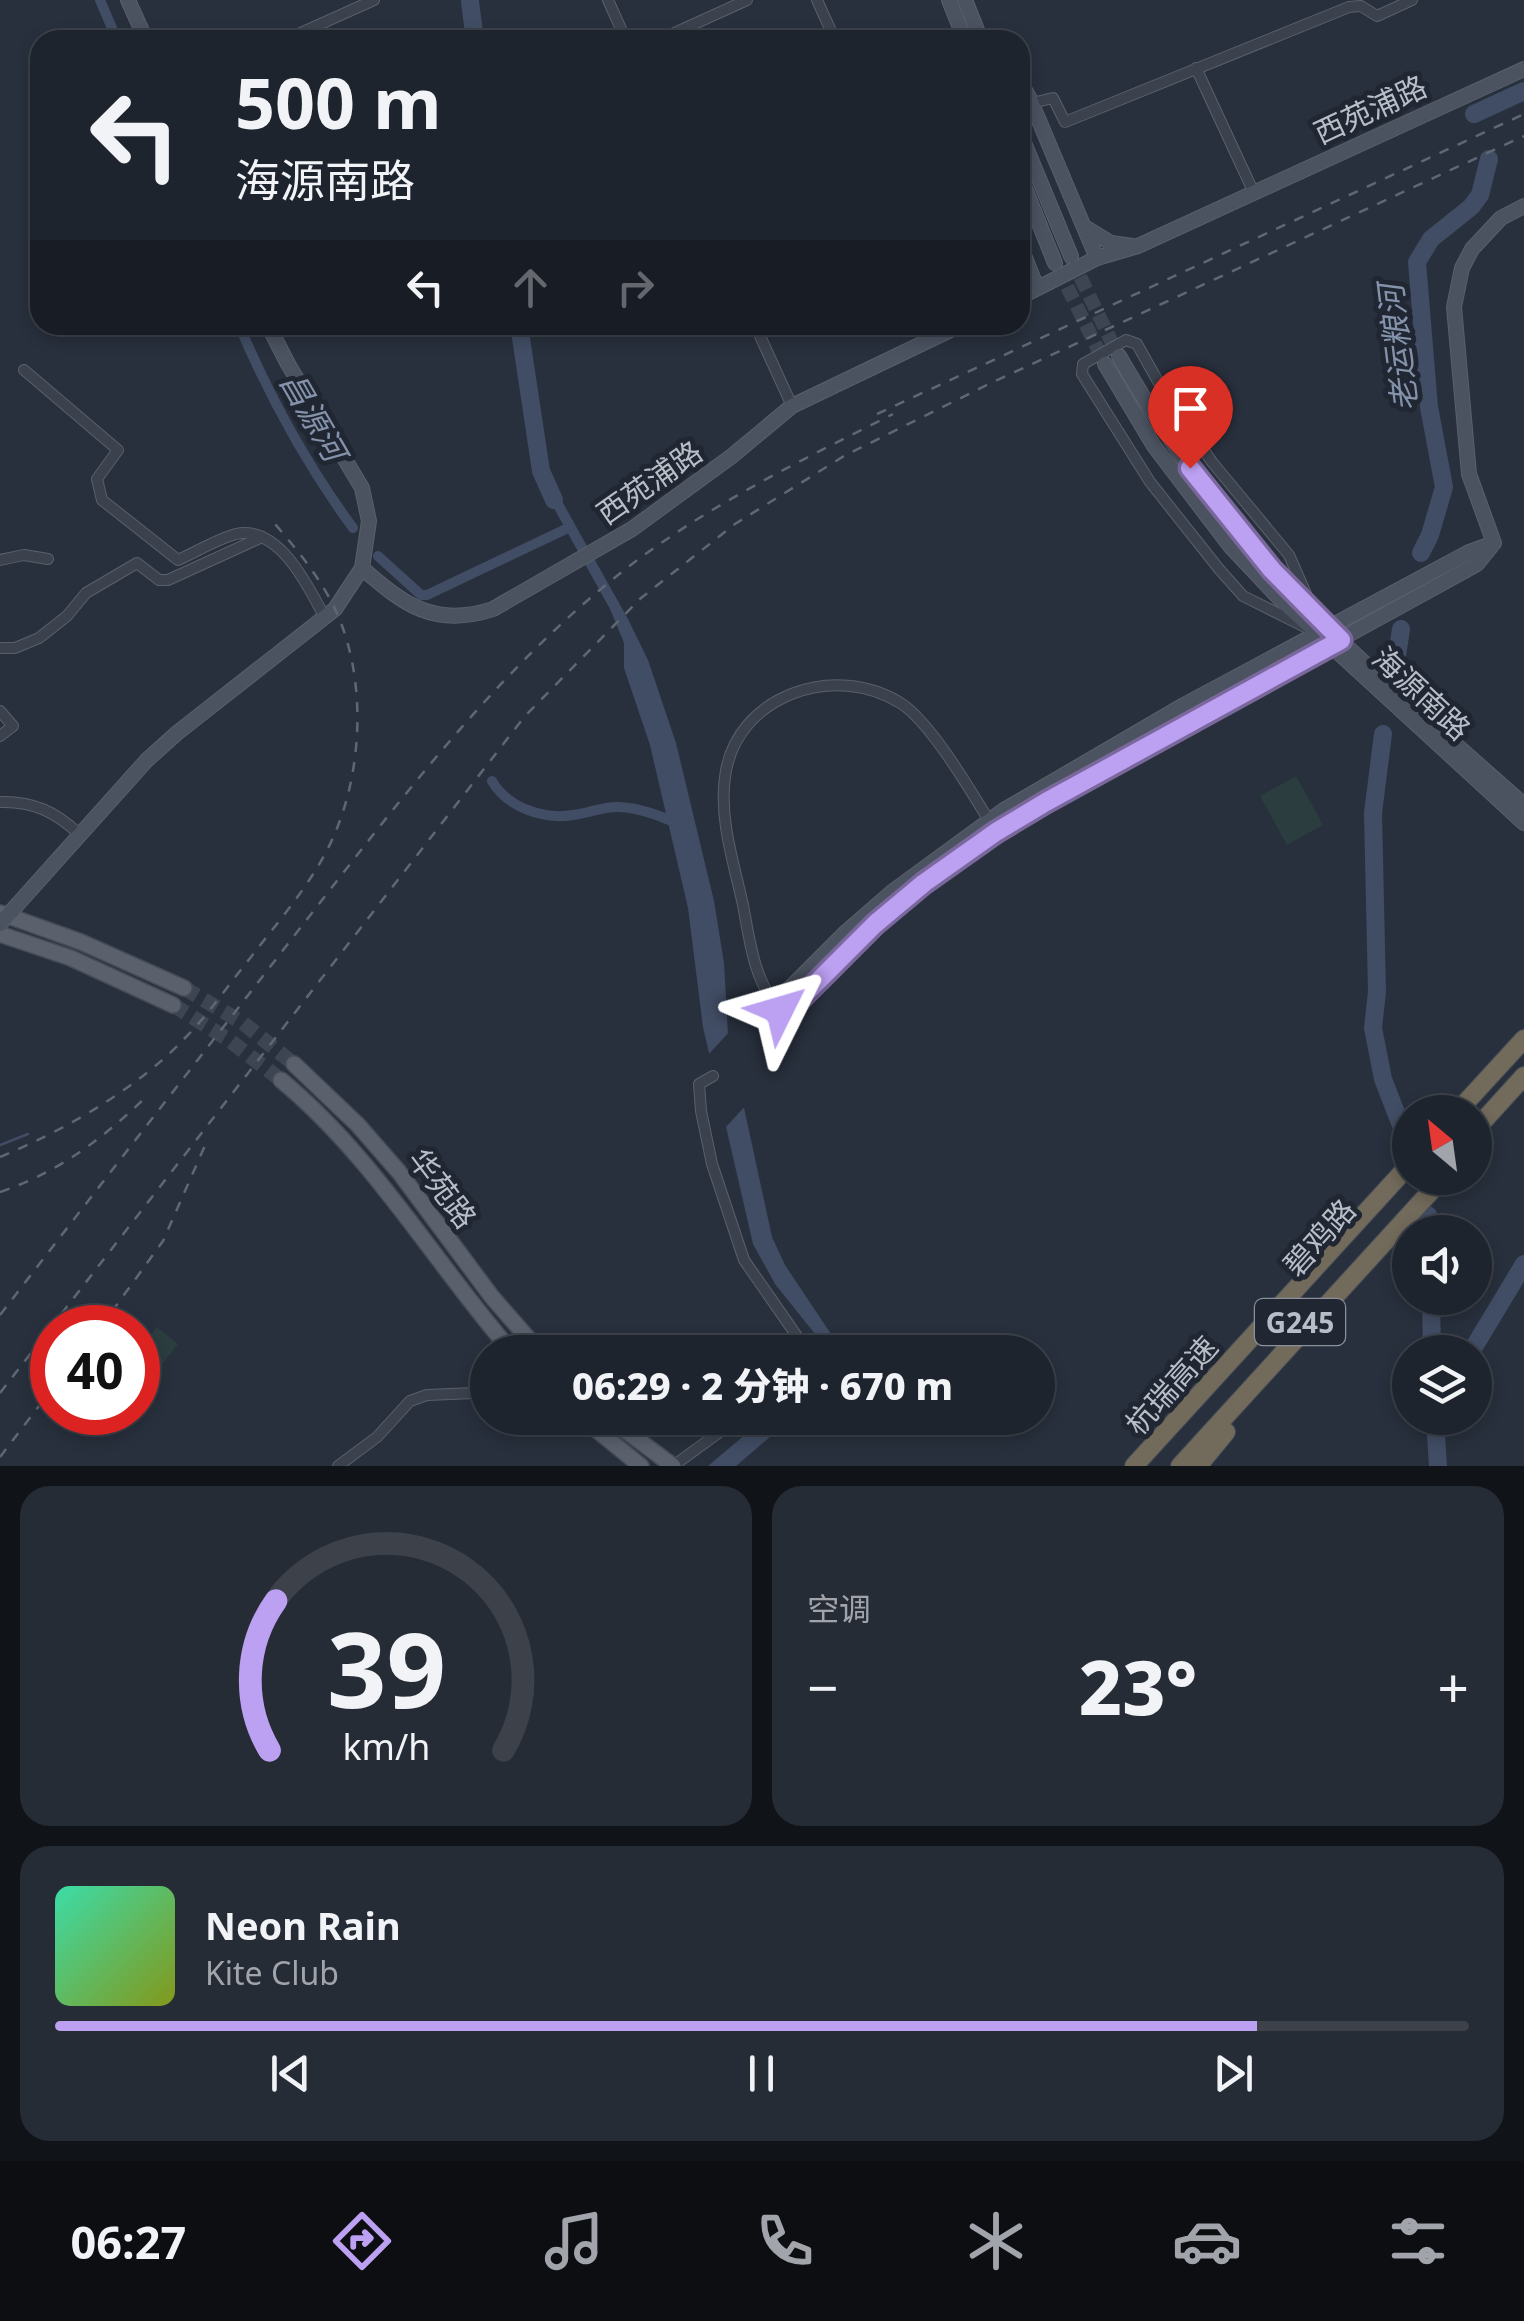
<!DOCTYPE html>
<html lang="zh">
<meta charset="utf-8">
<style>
body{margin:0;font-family:"Noto Sans","Noto Sans SC",sans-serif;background:#262c36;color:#f1f3f6;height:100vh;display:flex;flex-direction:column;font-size:38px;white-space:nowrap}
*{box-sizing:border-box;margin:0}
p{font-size:32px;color:#a1a4aa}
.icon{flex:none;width:55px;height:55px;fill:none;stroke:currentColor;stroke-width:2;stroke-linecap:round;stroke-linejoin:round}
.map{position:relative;height:1466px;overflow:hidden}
.drawer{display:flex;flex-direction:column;gap:20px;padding:20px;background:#101419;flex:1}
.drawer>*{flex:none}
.guide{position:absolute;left:30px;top:30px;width:1000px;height:305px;border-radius:30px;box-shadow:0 5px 15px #0003,0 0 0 2px #3c414a;background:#1e242e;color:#f1f3f6;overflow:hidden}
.needle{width:65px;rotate:331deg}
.fabs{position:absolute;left:1392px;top:1095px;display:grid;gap:20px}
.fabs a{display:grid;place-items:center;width:100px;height:100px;border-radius:50%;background:#1e242e;box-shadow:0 5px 15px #0003,0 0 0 2px #3c414a;font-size:50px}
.speed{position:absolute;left:30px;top:1305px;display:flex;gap:20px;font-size:50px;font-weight:700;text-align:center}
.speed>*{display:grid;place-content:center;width:130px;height:130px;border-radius:50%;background:#1e242e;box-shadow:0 5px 15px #0003,0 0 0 2px #3c414a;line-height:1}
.speed .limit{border:15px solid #d22;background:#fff;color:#111}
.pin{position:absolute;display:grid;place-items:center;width:85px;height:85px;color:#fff;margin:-102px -42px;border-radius:50% 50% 50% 0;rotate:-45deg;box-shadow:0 0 10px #0007}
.pin .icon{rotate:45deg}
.me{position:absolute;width:110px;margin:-55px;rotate:50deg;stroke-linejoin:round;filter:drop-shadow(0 0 8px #0008)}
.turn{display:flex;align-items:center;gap:35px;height:210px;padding:0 40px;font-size:45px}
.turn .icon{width:130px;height:130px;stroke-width:2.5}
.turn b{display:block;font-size:70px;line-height:85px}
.lanes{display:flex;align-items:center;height:95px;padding:0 40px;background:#0003;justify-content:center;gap:50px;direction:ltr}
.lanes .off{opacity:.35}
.big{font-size:75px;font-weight:800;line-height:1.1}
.drawer .widget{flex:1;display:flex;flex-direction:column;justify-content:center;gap:15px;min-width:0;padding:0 35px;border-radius:30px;background:#262c36}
.drawer .dial{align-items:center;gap:0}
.dial svg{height:260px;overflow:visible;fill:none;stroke:#3c414a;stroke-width:7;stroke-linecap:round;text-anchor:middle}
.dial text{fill:#f1f3f6;stroke:none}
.song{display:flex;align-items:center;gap:30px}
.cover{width:120px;height:120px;border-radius:15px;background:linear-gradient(135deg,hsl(160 70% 55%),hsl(70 70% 35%))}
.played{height:10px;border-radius:5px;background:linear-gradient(90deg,#bca0f2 85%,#3c414a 85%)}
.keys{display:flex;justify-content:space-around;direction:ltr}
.heat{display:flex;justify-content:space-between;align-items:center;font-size:55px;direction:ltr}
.drawer .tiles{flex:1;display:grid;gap:20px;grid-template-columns:1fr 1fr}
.widget:last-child{grid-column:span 2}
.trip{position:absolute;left:470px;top:1335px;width:585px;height:100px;border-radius:50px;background:#1e242e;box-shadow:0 5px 15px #0003,0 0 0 2px #3c414a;font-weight:800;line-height:100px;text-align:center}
.tabs{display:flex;height:160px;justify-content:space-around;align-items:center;background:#0c0e12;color:#a1a4aa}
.tabs .icon{width:70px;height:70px}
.tabs .on{color:#bca0f2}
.tabs b{font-size:45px;color:#f1f3f6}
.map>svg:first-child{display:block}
.green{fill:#2b3d3f}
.water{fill:#414d64}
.pier{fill:#28303d}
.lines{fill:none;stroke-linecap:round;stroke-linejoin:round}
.stream{stroke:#414d64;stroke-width:2.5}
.canal{stroke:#414d64;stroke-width:10}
.river{stroke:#414d64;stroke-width:18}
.secondary-tunnel{stroke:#3e4552;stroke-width:14;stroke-dasharray:14 7;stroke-linecap:butt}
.primary-tunnel{stroke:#3e4552;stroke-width:15;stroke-dasharray:15 8;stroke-linecap:butt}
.street-casing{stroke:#5a606b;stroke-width:12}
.secondary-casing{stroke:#5a606b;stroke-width:16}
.primary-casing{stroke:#454b56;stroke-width:18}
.highway-casing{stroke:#474d58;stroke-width:20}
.street{stroke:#3c424d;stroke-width:10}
.secondary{stroke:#4b5260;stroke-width:14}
.primary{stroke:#5a616d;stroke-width:15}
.highway{stroke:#726a5a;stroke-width:18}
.rail{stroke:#5f6674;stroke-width:2.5;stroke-dasharray:10 10;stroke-linecap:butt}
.secondary-bridge-casing{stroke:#5a606b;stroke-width:16;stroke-linecap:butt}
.secondary-bridge{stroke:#4b5260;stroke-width:14}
.route-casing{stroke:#7a689d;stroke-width:25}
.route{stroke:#bca0f2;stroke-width:18}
.labels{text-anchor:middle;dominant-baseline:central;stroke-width:10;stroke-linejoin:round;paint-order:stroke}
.shield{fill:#212732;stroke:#8b919b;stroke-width:2.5}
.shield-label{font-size:28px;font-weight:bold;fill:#b8bec8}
.street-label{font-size:30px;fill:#b8bec8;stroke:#212732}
.water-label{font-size:32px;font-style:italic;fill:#8493ab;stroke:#212732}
</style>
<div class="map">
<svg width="1524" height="1466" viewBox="0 0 1524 1466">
<rect width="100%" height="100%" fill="#28303d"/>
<!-- green -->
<path class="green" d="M1296,776L1323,825L1287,845L1260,796Z
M157,1327L178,1344L153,1376L138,1365V1352Z"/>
<!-- water -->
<path class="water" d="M550,480L628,619L648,660L676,743L714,901L724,963L728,1034L772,1237L785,1265L843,1352H825L819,1339L775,1284L753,1244L703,1027L688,908L650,745L624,668V643L610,609L541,485Z
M765,1418H792L736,1466H708Z"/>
<!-- pier -->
<path class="pier" d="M731,1030L747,1104L726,1127L708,1055Z"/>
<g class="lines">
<!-- stream -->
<path class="stream" d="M0,1145L28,1134"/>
<!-- canal -->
<path class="canal" d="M100,0L117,40
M239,325C270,398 306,464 353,528
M378,556L421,595H427L568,528
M492,781C507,807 543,820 573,815C589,813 604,806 619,807C641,808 660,816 679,824"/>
<!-- river -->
<path class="river" d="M470,2L475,40
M1474,114L1524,91
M519,325L541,471L554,500
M1421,553L1430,535L1444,487L1429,407L1417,262L1431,239L1471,207L1480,195L1489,159
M1397,656L1401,629
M1383,734L1373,813L1377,992L1373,1028L1383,1079L1409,1146
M1428,1215L1430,1232
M1431,1298L1432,1352
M1471,1352L1524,1264
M1435,1418L1438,1466"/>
<!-- secondary-tunnel -->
<path class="secondary-tunnel" d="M1071,258L1118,355
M1058,268L1105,364"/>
<!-- primary-tunnel -->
<path class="primary-tunnel" d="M184,988L243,1023L294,1064
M173,1005L229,1040L281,1080"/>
<!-- street casing -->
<g class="street-casing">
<path id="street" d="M608,0L626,40
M817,0L835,40
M285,40L374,0
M659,40L747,0
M1196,68L1254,193
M1032,103L1053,98L1065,122L1349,7L1361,6L1377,16L1412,0
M755,325L792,406
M24,370L118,450L97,479L102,500L178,560C196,552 217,539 236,534C279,525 308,586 324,616
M0,560L24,555L48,559
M1307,628L1243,596L1219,569L1150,482L1082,374L1083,364L1126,340L1137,344L1165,394L1212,462L1289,555L1313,610
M0,648H15L39,638L67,616L86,593L137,563L159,580H168L260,538
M0,711L13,726L0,736
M0,802C33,801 56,812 79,834
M780,1010C754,982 750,942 743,905C734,864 719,819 725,777C735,695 836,661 902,704C933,725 975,798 996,832
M713,1076L699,1084L701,1111L712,1164L744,1260L808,1352
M837,1352L842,1350
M338,1466L377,1437L410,1401L427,1395L474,1393L488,1387
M673,1466L739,1418"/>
</g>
<!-- secondary casing -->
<g class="secondary-casing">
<path id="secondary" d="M128,0L146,40
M949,0L965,40
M965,0L981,40
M1020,82L1029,97L1097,258
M1020,133L1071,256
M1020,176L1055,263
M1088,229L1111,243L1132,246
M1020,245L1037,288
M1020,297L1097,258L1138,246L1524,69
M1119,356C1167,440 1222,518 1289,589C1362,666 1445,734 1524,805
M1105,364L1154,446L1230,546L1279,598L1524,823
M1494,543L1477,564C1375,621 1272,676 1169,733C1023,814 902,883 789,1010H780L782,996L846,932L892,892L1004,810L1184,705L1469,552Z
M1494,543L1469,474L1454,307L1462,268L1472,249L1501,218L1524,206
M362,568C404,605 435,628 493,609L632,529L732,456L792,406L961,325
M34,886L147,760L177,733L335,609L362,568L369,521L362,488L288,364L268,325"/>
</g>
<!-- primary casing -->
<g class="primary-casing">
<path id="primary" d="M0,913L81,942L184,988
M0,934L71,958L173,1005
M294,1064L358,1125L399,1172L492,1297L540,1352
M281,1080C374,1157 434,1262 512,1352
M582,1418L641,1466
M609,1418L673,1466"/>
</g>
<!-- highway casing -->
<g class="highway-casing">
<path id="highway" d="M1457,1112L1524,1039
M1475,1130L1524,1076
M1134,1466L1410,1164
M1180,1466L1443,1178
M1198,1466L1226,1432"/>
</g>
<!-- street -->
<use href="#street" class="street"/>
<!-- secondary -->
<use href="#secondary" class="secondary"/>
<!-- primary -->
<use href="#primary" class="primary"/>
<!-- highway -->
<use href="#highway" class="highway"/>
<!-- rail -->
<path class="rail" d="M877,414L1524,114
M0,1157C63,1131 137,1089 184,1039C209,1014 229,984 251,957C277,923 306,890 326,852C363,783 369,681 335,609C319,575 293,545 269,517
M0,1192C59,1172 101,1140 146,1097
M0,1315C100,1185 201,1056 301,927C398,803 491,678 613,579C698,510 796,463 893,414
M100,1328L163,1241L207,1141
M0,1393L525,716L641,598L735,524L844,456L991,383L1524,136
M0,1457L52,1389"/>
<!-- secondary-bridge casing -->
<g class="secondary-bridge-casing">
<path id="secondary-bridge" d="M0,924L34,886"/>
</g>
<!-- secondary-bridge -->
<use href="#secondary-bridge" class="secondary-bridge"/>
</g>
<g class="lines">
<!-- route casing -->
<g class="route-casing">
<path id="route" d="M780,1010H789L875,924L924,883L996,832L1046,802L1341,640L1272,570L1190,468"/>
</g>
<!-- route -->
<use href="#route" class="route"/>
</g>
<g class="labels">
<!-- shield labels -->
<rect class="shield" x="1255" y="1299" width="90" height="46" rx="8"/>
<g class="shield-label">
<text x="1300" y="1322">G245</text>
</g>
<!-- street labels -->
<g class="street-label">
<text transform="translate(1370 109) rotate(-25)">西苑浦路</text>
<text transform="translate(649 482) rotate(-35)">西苑浦路</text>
<text transform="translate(1422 693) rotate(43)">海源南路</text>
<text transform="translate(443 1188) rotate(53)">华苑路</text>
<text transform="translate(1319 1237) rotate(-48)">碧鸡路</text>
<text transform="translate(1171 1385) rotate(-48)">杭瑞高速</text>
</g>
<!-- water labels -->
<g class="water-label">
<text transform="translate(1397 348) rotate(-97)">老运粮河</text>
<text transform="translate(314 416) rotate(60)">昌源河</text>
</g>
</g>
</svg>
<div class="fabs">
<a><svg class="needle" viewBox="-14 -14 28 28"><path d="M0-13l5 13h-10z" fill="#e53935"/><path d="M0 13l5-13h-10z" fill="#a1a4aa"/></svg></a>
<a><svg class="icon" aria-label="sound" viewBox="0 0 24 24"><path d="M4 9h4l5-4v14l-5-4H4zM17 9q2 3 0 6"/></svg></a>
<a><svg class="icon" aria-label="layers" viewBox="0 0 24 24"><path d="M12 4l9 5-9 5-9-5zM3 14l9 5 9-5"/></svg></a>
</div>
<div class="speed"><div class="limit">40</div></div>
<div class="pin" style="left:1190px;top:468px;background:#d93025"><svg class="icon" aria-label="arrive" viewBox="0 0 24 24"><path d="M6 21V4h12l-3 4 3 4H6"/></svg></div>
<svg class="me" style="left:780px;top:1010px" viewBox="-20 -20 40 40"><path d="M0-17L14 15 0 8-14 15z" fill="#bca0f2" stroke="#fff" stroke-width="4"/></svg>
<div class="trip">06:29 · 2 分钟 · 670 m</div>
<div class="guide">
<div class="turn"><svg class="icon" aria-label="left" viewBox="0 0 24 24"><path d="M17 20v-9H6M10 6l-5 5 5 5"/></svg><div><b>500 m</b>海源南路</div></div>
<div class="lanes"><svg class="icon" aria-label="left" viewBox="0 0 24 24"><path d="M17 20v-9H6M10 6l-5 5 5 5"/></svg><svg class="icon off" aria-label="ahead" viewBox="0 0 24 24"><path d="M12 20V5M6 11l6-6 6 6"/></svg><svg class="icon off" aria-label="right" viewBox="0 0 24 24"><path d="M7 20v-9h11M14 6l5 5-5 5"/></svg></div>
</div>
</div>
<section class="drawer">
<div class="tiles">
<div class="widget dial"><svg viewBox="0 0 100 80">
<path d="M14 69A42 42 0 1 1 86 69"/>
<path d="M14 69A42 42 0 0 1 16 23" stroke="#bca0f2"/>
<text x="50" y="56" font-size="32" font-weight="700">39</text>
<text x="50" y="72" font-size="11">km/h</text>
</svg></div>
<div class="widget"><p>空调</p>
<div class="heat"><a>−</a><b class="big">23°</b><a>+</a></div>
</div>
<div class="widget">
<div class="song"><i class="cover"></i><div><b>Neon Rain</b><p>Kite Club</p></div></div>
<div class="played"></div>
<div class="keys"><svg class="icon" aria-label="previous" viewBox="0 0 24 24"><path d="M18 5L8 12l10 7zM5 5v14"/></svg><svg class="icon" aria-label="pause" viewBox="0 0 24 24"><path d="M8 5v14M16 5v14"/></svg><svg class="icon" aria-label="next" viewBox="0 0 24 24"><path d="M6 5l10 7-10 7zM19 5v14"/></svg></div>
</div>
</div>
</section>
<nav class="tabs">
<b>06:27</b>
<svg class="icon on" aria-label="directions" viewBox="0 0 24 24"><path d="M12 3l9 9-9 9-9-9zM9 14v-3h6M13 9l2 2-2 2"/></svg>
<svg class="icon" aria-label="music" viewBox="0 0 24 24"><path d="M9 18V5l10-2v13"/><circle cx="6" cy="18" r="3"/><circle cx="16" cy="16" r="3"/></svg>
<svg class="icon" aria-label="phone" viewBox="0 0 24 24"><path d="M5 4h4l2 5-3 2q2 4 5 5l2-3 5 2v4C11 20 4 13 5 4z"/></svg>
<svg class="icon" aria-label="climate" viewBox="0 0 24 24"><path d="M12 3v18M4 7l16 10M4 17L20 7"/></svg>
<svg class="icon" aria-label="car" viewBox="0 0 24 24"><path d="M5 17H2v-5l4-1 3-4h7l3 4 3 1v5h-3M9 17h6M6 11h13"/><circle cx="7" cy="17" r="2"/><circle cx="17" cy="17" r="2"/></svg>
<svg class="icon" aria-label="filters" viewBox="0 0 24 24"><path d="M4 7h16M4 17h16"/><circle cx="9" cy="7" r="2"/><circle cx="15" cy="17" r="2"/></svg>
</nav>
